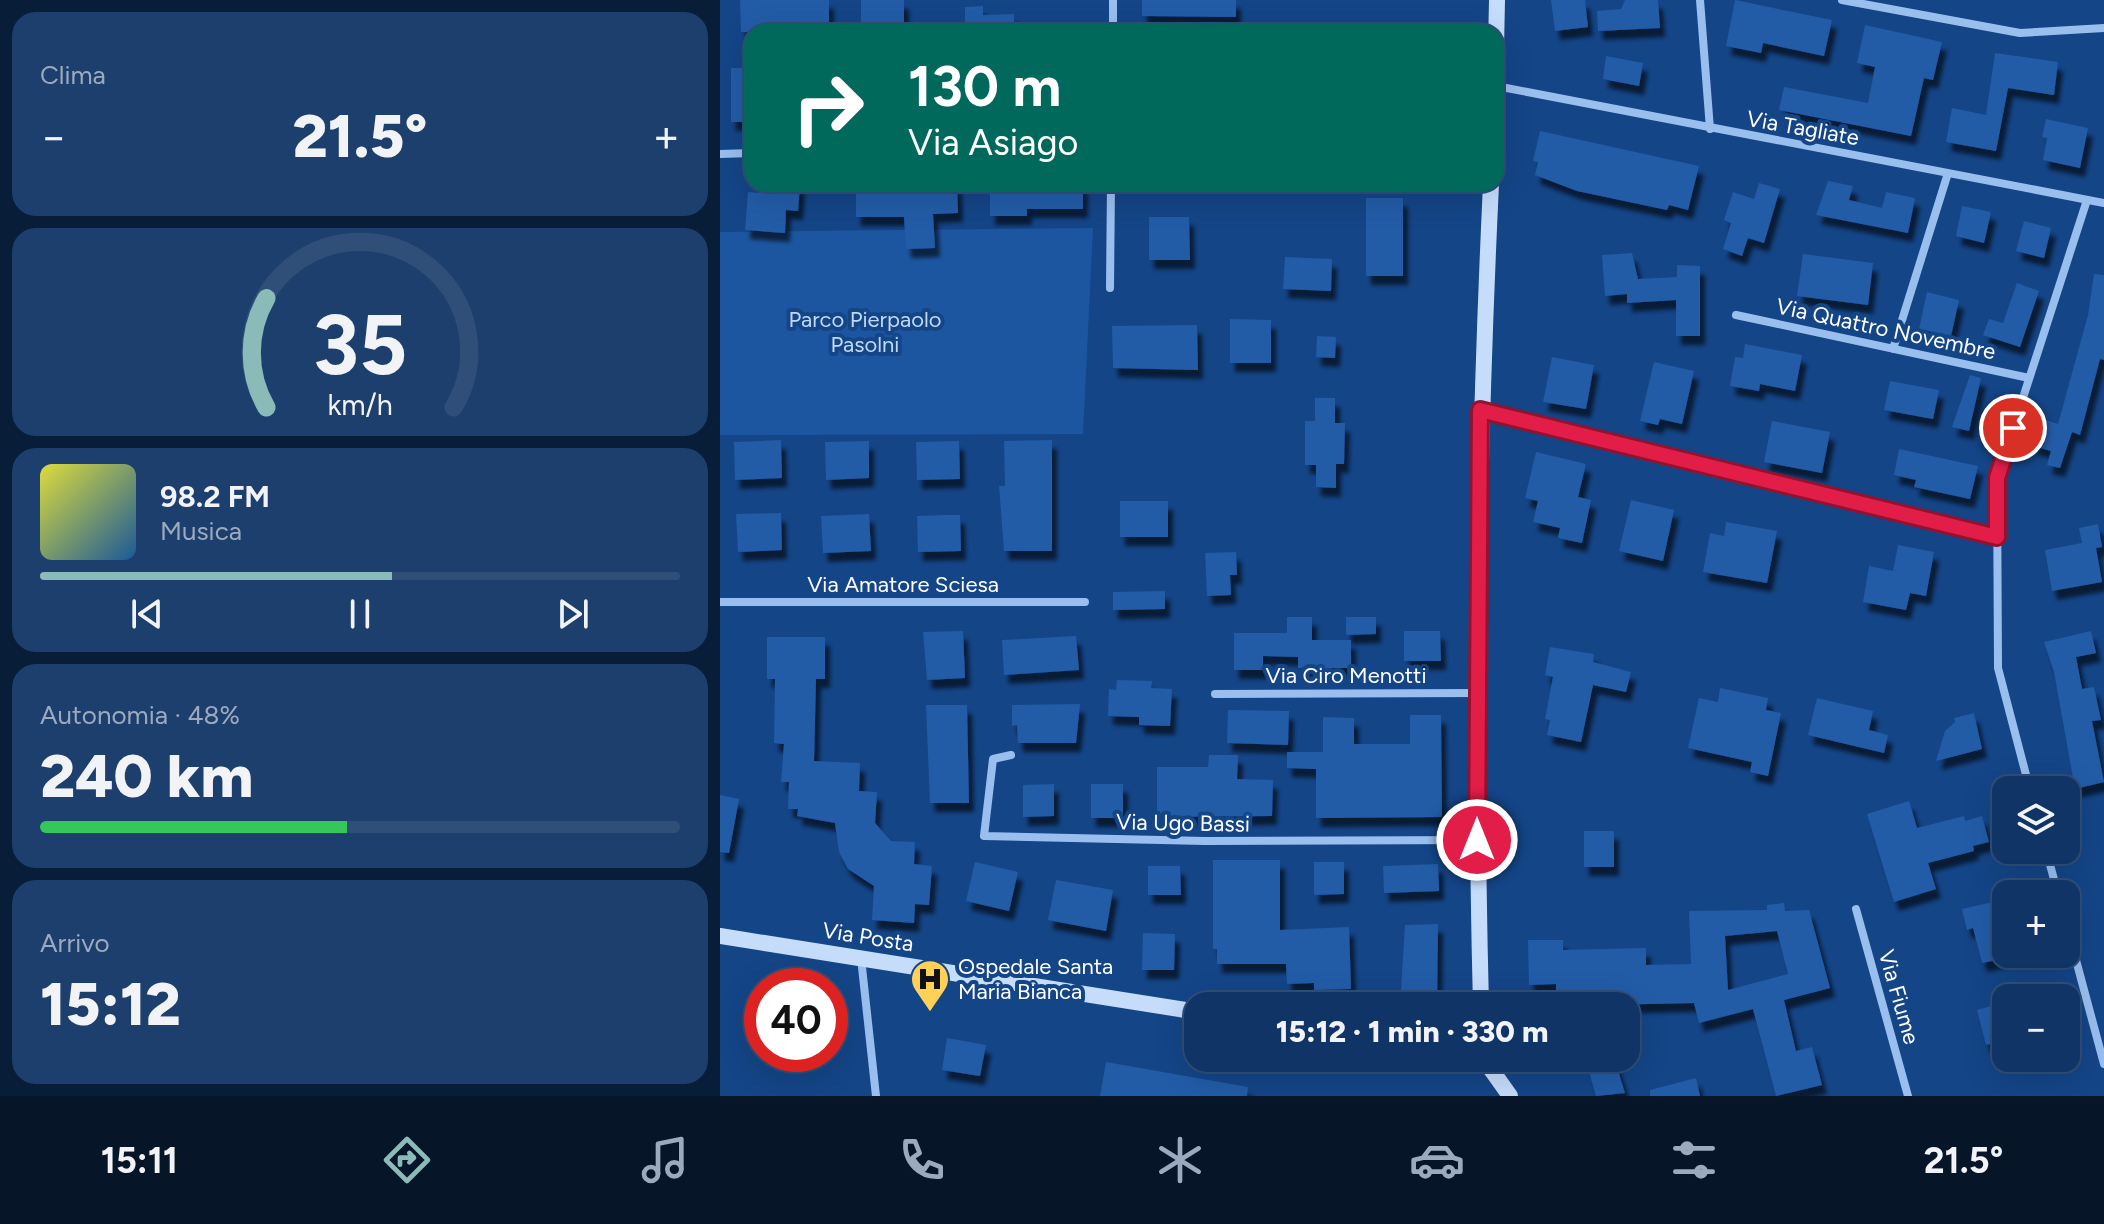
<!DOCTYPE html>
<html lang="it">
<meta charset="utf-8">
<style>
body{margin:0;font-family:Figtree,sans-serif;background:#1d3f6e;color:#f1f3f6;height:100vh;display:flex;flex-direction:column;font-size:30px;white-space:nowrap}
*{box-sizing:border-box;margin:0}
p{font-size:26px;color:#9baabf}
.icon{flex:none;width:44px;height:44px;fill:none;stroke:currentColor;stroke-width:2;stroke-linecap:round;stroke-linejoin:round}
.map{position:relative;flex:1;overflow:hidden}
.side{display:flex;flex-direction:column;gap:12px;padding:12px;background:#081d38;width:720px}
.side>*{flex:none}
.top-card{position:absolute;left:24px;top:24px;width:760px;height:168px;border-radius:24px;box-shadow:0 8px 32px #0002,0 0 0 2px #2f4f79;background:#00695c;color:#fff;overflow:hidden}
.controls{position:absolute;left:1272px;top:776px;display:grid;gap:16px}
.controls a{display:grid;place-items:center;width:88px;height:88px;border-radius:16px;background:#0f3465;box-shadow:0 8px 32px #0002,0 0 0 2px #2f4f79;font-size:40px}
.speed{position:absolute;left:24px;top:968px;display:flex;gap:16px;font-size:40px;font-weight:700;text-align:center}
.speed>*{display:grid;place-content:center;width:104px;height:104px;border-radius:50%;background:#0f3465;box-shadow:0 8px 32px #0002,0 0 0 2px #2f4f79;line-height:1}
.speed .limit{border:12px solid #d22;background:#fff;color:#111}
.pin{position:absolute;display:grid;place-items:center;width:68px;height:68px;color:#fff;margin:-34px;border:4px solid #fff;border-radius:50%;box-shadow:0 2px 8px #0007}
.me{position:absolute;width:88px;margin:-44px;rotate:0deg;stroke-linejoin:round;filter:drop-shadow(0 0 6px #0008)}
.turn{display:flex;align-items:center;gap:28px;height:168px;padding:0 32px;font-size:36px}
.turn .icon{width:104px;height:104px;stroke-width:2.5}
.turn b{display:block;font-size:56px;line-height:68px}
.big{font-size:60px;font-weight:800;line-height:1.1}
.side .widget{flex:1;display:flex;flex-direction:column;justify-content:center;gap:12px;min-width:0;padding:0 28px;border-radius:24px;background:#1d3f6e}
.side .dial{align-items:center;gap:0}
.dial svg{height:208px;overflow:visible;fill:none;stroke:#2f4f79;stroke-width:7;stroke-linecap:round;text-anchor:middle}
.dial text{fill:#f1f3f6;stroke:none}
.song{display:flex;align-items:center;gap:24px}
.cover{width:96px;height:96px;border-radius:12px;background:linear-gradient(135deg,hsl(60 70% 55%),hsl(210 70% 35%))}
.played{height:8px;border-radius:4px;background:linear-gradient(90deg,#8bbbb9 55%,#2f4f79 55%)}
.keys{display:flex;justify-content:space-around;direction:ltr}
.heat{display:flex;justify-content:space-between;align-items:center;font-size:44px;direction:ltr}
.charge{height:12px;border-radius:6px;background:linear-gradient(90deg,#34c759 48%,#2f4f79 0)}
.trip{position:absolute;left:464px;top:992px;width:456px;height:80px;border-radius:24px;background:#0f3465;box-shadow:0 8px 32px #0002,0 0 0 2px #2f4f79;font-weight:800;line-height:80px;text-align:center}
.tabs{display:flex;height:128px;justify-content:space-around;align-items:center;background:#061528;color:#9baabf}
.tabs .icon{width:56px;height:56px}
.tabs .current{color:#8bbbb9}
.tabs b{font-size:36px;color:#f1f3f6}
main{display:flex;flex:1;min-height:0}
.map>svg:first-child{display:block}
.green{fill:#1c56a1}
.building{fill:#215ba7;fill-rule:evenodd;filter:url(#shadow)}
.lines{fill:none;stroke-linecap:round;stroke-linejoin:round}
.street{stroke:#99bfef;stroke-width:8}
.secondary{stroke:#c6dcfb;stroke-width:16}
.route-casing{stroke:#92132f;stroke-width:20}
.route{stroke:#e11d48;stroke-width:14}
.labels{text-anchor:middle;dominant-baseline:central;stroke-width:8;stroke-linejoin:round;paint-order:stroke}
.street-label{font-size:22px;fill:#fff;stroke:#144587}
.park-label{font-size:22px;fill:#bfd9fb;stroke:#144587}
.poi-label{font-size:22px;fill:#fff;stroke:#144587;text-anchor:start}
</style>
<main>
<section class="side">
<div class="widget"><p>Clima</p>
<div class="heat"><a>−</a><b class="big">21.5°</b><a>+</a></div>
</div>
<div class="widget dial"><svg viewBox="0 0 100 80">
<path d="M14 69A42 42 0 1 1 86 69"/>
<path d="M14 69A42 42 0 0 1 14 27" stroke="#8bbbb9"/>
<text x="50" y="56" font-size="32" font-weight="700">35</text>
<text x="50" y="72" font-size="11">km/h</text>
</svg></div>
<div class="widget">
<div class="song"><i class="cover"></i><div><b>98.2 FM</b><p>Musica</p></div></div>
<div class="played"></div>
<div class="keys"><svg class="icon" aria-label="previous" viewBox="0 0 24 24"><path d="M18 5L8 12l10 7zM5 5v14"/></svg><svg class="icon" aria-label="pause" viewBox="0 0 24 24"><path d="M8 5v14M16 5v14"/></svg><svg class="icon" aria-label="next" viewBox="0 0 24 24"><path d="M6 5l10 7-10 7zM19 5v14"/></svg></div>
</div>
<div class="widget"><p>Autonomia · 48%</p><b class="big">240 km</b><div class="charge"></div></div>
<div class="widget"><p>Arrivo</p><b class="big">15:12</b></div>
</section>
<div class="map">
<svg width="1384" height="1096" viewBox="0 0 1384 1096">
<defs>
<filter id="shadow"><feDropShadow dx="5" dy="9" stdDeviation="2" flood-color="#0009"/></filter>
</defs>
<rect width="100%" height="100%" fill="#144587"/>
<!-- green -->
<path class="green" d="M373,228L363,434L0,435V232Z"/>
<!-- building -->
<path class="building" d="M20,0H109V32H21Z
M141,0H184V32H141Z
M422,0H516V17L422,16Z
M831,0H865L868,27L835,31Z
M905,0H938L940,28L878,31L877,11L901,9Z
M1015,0L1112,20L1104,56L1043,43L1041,53L1006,46Z
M263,6V15L294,14V32L245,31V7Z
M1145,25L1222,42L1213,80L1204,78L1191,136L1059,110L1064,87L1148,103L1155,67L1137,63Z
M1275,53L1338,62L1334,95L1288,88L1276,151L1226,142L1232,108L1266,115Z
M886,56L923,63L919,86L883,79Z
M11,68H32V122H11Z
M1326,119L1368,128L1360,168L1323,160L1327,138L1322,137Z
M820,131L979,166L968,210L949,205L947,210L857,191L815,175L818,162L813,161Z
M1108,181L1133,186L1129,200L1162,208L1166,192L1195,198L1188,233L1096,215Z
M1039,183L1060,189L1044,243L1028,238L1022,256L1003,249L1011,223L1004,220L1013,192L1034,199Z
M39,184H80L78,211L66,210L65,233L25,230L28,192L39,193Z
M136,184H237L238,213L213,214L215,248L186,249L184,217H136Z
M270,184H363V209H307V216H270Z
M646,198H683V276H646Z
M1242,206L1271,212L1264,243L1236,236Z
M429,217H469L470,260H429Z
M1304,221L1331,228L1324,258L1296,251Z
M912,253L918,279L957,277V265L980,266V336H956V300L907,303V294L885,296L882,255Z
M1083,254L1153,263L1148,305L1077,296Z
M565,257L612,259L611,291L563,289Z
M1374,274L1384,275V360L1380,359L1360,435L1352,432L1340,468L1327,465L1331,451L1313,446L1323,419L1338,424L1368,315Z
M1297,283L1319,291L1300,347L1263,335L1269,319L1283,323Z
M1207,292L1239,300L1231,336L1199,329Z
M510,319L551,320V363H510Z
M477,325L478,370L393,368L392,326Z
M597,336L616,337L615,358L596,357Z
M1025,344L1082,355L1075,391L1040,384L1039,391L1010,386L1015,357L1023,358Z
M832,357L874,365L866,409L823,402Z
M934,362L974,371L962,424L940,419L938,425L920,421Z
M1250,375L1261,378L1249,431L1232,427Z
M1170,381L1219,390L1213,419L1164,410Z
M595,398H615V423H625L624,464H616V488L596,487V465H585V421H595Z
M1052,421L1110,432L1102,473L1044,462Z
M61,440L62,478L15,480L14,442Z
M332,440V551H284L279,486H285L284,441Z
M149,441V478L106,480L105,442Z
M239,441L240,479L197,480L196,442Z
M1179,449L1258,466L1250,499L1194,487L1196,480L1174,475Z
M816,452L866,464L858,497L871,500L862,543L838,538L840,528L813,522L818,501L805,498Z
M911,500L954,510L943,561L899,551Z
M400,501H448V537H400Z
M61,513L62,550L18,552L16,514Z
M149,514L151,551L103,553L101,516Z
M224,515H240L241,551L198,552L197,516Z
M1006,522L1057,531L1047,583L983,572L990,533L1004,536Z
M1378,524L1382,547L1376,548L1382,582L1332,591L1325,550L1362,543L1359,528Z
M1178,545L1214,552L1206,596L1190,593L1186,610L1143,602L1149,566L1173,571Z
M516,552L517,575H510L511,595L487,596L485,553Z
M445,591V609L393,610V592Z
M567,617H592V640H631V668H578V657L543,656V670H514V633H567Z
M626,617H656V634L626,635Z
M243,631L245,678L207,680L203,632Z
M684,631H720L721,661H684Z
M1371,631L1376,653L1356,657L1362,689L1374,687L1381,720L1372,721L1384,782L1355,789L1334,672L1324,642Z
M356,636L359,670L284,675L282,640Z
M47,637H105V679H96L94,761L140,763L139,791L157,792L155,823L171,841L195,842L194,864L212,866L209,905L195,904L194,923L152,920L154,886L128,869L119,852L115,823L77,816L78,809H68L69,782H61L64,744L54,743L55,679H47Z
M830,647L874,654L873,662L911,672L906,692L873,685L861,742L827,735L830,720L825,719L833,677L825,675Z
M397,680L432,681L431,688L452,689L450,726L419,725V717L388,716L389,689L396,690Z
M1000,688L1048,698L1046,710L1061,713L1048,776L1030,772L1032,762L968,748L979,698L998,702Z
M1097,698L1153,711L1149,730L1168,735L1164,753L1088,735Z
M360,704L356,743H298L297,725L292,726V705Z
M206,705H247L249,803H210Z
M508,710L569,711L568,745L507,743Z
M1254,713L1262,749L1216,761L1225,731L1235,722L1234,718Z
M690,715H721L722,817L596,818V769L567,768V752H603V717L634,718V744H690Z
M489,755H518L517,779L553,780L552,816L437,817V767H488Z
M334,784V816L303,817V785Z
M371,784H403V818H371Z
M0,795L19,799L9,853L0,852Z
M1189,801L1197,828L1244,816L1245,821L1262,816L1269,842L1253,846L1254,851L1208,863L1216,889L1174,902L1147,814Z
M864,831H894V867H864Z
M493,860H560V930L629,927L631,989L594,990V983L567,984L566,964H497V949H493Z
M255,862L298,872L289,911L246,901Z
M594,862H624V894L594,895Z
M718,864L719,891L664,893L663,866Z
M428,866H460L461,895H428Z
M336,880L393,890L386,931L328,920Z
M1286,899V958L1262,963L1253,928L1247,930L1242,909Z
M1064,903L1065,911L1089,910L1110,988L1064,1000L1076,1051L1092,1047L1102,1085L1056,1096L1033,1009L979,1023L974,1003L884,1005V1000L836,1001V984L809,985L808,940H843V950L926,948V965L971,964L969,911L1047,910V905ZM1057,931L1068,974L1008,990L1005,936Z
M718,924L717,1006H680L685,925Z
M423,933L455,934L454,970H422Z
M1286,1002V1040L1266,1045L1257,1010Z
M227,1038L266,1045L260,1076L222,1070Z
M865,1058H894L905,1093L876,1096Z
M386,1062L528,1087L527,1096H380Z
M976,1078L980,1096H930V1090Z"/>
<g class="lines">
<!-- street -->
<path class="street" d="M980,0L990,129
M1122,0L1300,33L1384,28
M393,32V0
M776,86L1384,203
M0,154L32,153
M390,288L391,184
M1016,315L1309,378
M1173,349L1228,173
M761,410L1277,537
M0,602H365
M495,694L758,693
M291,755L273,759L264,836L485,841L757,840
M1310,790L1278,668L1277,478L1367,200
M1326,850L1338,894
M1136,909L1188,1096
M1346,923L1384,1064
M141,958L156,1096"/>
<!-- secondary -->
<path class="secondary" d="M776,48L777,0
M0,936L478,1012
M761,1006C754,732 758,458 771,184
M763,1058L790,1096"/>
</g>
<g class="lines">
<!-- route casing -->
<g class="route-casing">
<path id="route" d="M757,840L760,410L1277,537V478L1293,428"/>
</g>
<!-- route -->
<use href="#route" class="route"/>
</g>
<!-- icons -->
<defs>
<g id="hospital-pin" transform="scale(2)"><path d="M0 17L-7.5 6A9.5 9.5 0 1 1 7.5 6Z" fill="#ffd157" stroke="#144587"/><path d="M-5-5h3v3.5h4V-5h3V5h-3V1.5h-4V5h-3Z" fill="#111"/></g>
</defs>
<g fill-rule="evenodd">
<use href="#hospital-pin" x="210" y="979"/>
</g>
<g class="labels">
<!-- street labels -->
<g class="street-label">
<text transform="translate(1083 128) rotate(10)">Via Tagliate</text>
<text transform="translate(1166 329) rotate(12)">Via Quattro Novembre</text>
<text x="183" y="584">Via Amatore Sciesa</text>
<text x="626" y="675">Via Ciro Menotti</text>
<text transform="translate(463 823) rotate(1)">Via Ugo Bassi</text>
<text transform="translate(148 937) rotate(9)">Via Posta</text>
<text transform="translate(1179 997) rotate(74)">Via Fiume</text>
</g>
<!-- park labels -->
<g class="park-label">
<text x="145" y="319">Parco Pierpaolo<tspan x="145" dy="25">Pasolni</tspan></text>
</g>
<!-- poi labels -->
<g class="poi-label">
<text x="238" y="966">Ospedale Santa<tspan x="238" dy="25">Maria Bianca</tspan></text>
</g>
</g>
</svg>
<div class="controls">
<a><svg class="icon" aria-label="layers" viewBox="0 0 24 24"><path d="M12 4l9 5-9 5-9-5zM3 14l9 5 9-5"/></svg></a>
<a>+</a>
<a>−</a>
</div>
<div class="speed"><div class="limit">40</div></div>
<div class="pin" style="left:1293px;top:428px;background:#d93025"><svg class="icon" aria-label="arrive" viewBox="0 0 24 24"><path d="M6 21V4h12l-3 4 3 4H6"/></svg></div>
<svg class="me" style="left:757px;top:840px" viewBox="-20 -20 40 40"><circle r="17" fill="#e11d48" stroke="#fff" stroke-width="3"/><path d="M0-11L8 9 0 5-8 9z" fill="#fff"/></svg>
<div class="trip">15:12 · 1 min · 330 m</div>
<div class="top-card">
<div class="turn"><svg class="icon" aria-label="right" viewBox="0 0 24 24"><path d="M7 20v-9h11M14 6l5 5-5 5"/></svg><div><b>130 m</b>Via Asiago</div></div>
</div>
</div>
</main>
<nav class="tabs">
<b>15:11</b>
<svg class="icon current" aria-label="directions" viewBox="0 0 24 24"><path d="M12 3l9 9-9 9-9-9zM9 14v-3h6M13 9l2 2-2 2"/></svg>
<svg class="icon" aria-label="music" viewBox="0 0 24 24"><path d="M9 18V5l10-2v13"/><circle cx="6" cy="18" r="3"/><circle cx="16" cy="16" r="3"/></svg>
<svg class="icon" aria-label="phone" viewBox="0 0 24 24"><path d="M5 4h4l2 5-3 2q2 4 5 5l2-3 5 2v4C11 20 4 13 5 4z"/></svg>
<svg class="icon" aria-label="climate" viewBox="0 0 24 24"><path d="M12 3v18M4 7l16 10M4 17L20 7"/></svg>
<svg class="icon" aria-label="car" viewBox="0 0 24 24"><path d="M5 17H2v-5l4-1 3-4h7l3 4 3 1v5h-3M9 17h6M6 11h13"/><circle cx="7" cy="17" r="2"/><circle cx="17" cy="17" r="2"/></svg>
<svg class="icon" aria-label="filters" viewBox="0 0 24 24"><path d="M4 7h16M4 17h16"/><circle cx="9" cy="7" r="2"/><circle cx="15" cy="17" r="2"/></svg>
<b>21.5°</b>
</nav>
